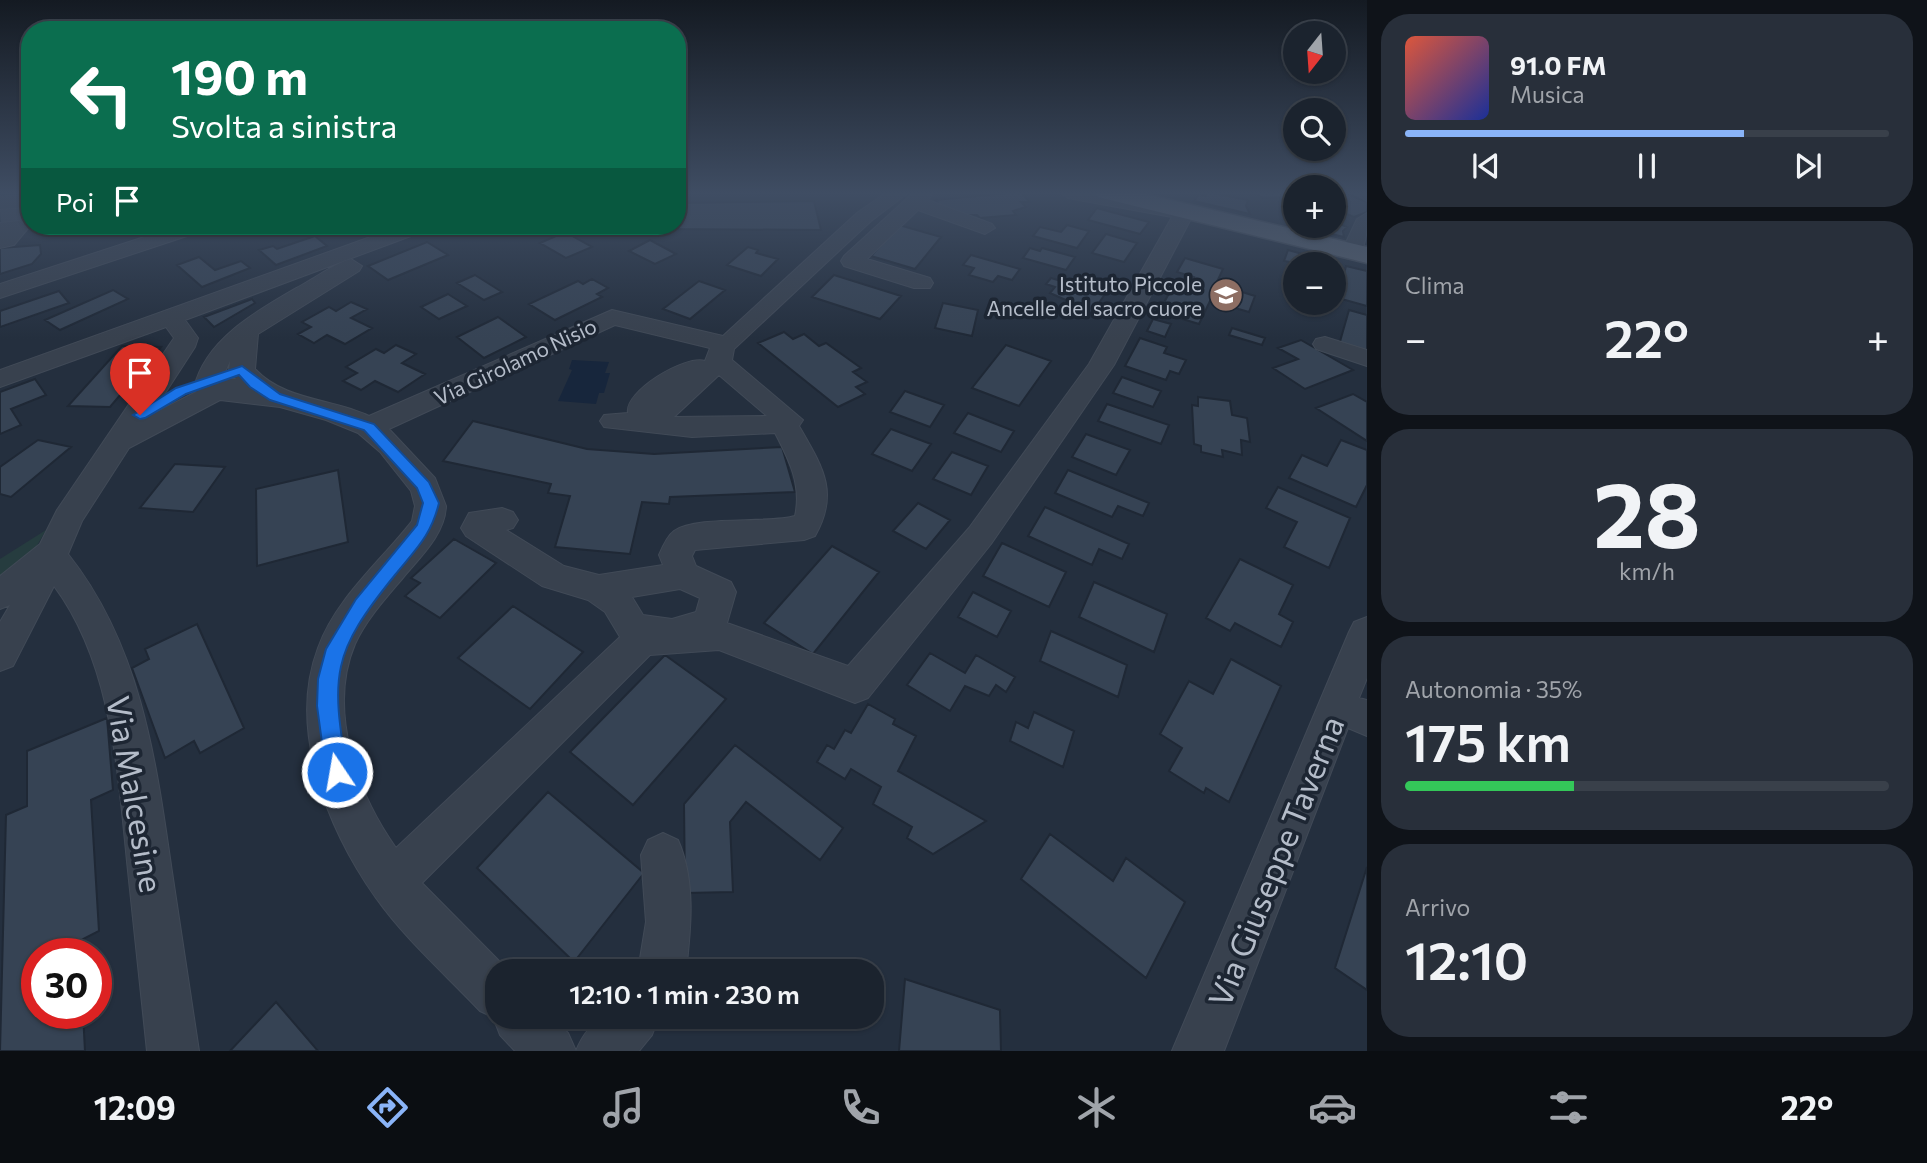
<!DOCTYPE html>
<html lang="it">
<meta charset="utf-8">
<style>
body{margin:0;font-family:Commissioner,sans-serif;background:#282f3a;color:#f1f3f6;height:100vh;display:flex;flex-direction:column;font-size:26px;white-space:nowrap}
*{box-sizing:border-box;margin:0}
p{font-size:23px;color:#a0a4aa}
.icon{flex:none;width:38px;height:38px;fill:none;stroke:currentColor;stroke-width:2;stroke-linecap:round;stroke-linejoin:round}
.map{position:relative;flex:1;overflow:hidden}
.drawer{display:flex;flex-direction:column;gap:14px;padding:14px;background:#0f1319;width:560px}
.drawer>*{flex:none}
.top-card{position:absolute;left:21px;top:21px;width:665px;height:214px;border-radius:28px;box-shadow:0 2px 5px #0004,0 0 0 2px #39404a;background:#0b6e4f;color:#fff;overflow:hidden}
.needle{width:46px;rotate:197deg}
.fabs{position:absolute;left:1283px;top:21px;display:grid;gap:14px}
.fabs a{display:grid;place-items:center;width:63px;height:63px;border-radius:50%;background:#1b232e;box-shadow:0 2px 5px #0004,0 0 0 2px #39404a;font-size:35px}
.speed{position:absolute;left:21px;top:938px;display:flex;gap:14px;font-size:35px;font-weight:700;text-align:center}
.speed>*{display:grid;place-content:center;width:91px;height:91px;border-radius:50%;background:#1b232e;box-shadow:0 2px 5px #0004,0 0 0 2px #39404a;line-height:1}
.speed .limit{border:10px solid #d22;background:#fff;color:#111}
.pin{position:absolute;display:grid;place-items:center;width:60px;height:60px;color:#fff;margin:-72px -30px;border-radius:50% 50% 50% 0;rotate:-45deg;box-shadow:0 0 7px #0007}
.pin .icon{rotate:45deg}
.me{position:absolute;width:77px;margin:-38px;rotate:348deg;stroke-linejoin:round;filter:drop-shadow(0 0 5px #0008)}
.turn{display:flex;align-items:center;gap:24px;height:147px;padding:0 35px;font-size:32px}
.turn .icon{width:91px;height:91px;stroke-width:2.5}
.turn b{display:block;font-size:49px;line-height:60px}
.then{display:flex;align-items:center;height:66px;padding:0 35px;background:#0003;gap:14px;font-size:26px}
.big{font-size:52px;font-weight:600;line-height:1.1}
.drawer .card{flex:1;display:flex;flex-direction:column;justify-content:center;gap:10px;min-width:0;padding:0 24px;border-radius:28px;background:#282f3a}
.drawer .dial{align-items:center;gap:0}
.dial b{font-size:91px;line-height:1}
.song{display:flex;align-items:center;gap:21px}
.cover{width:84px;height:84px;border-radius:10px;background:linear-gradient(135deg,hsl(10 70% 55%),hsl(230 70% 35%))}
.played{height:7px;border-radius:4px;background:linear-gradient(90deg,#8ab4f8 70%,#39404a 70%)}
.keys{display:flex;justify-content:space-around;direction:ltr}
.heat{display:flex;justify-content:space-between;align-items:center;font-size:38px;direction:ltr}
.charge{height:10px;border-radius:5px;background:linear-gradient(90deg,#34c759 35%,#39404a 0)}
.trip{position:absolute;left:485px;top:959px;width:399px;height:70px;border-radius:28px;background:#1b232e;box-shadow:0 2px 5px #0004,0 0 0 2px #39404a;font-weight:600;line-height:70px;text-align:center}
.menu{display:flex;height:112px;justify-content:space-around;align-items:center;background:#0b0e12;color:#a0a4aa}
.menu .icon{width:49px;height:49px}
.menu .current{color:#8ab4f8}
.menu b{font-size:32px;color:#f1f3f6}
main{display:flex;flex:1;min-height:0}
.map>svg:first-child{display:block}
.green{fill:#263c3f}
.water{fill:#17263c}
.building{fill:#364354;stroke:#1f2835;stroke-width:2}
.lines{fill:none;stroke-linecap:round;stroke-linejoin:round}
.highway-tunnel{stroke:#3a4453;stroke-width:26;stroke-dasharray:26 13;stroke-linecap:butt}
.minor-casing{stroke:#414a57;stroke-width:2}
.major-casing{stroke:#414a57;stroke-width:3}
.minor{fill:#38414e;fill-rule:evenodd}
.major{fill:#56606e;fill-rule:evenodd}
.route{fill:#1a73e8;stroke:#114b97;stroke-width:2}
.labels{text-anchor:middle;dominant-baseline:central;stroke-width:7;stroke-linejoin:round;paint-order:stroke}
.far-poi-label{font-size:21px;fill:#b4bcc9;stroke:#1d2633;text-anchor:end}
.far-street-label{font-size:21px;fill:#b4bcc9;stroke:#1d2633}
.near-street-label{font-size:32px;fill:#b4bcc9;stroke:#1d2633}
</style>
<main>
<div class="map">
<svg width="1367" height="1051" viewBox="0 0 1367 1051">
<rect width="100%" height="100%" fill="#242f3e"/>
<!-- green -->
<path class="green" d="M46,530L0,609V559Z"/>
<!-- water -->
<path class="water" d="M572,360L609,362L605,373H610L604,393H599L596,404L558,401L572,370L569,369Z"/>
<!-- building -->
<path class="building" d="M1020,192L1030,202H1021L1026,207L1013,211L1016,215L980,218L977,215H959L955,210L945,211L935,200Z
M1207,192L1248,200L1246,206L1250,214L1194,201L1199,194L1206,196Z
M1254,192H1295V196L1263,198Z
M1347,194L1367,202V212L1354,217L1334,209V199Z
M814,201L821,230L664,229V226H677V203Z
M1097,208L1104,210L1149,222L1140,234L1088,220Z
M1334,221L1347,227L1343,231L1344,237L1298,226H1334Z
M899,225L941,237L915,269L871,256Z
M1067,225L1089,231L1077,248L1033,236L1040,227L1061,232Z
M337,226H370L347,234Z
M565,232L592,247L566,258L540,243Z
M1106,234L1137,243L1124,262L1092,253Z
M315,236L327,246L276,265L259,250L273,246L277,249Z
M650,240L676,254L655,264L629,251Z
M427,242L448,255L388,280L368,266Z
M40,245L41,254L32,264L0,274V248Z
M748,247L758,250L756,253L778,259L761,276L727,265Z
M1030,248L1040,251L1042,248L1075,257L1066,270L1023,258Z
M1288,250L1332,262L1331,264H1295V279L1285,277L1290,262L1284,261Z
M971,255L1020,269L1012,280L998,276L993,282L969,275L974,268L963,265Z
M199,257L215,270L241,261L250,268L202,287L177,265Z
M1185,258L1223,269L1216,284L1255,296L1249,312L1210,301L1199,324L1159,312L1173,286L1187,290L1194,277L1177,272Z
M1346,266L1367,271V306L1338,298Z
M475,275L502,292L484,300L457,283Z
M834,275L901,296L880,319L812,297Z
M1051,278L1105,294L1092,313L1065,305L1068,301L1050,293L1055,287L1046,284Z
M592,279L608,288L597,294L602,297L555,320L529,304L578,281L583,284Z
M699,281L725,290L690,319L663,309Z
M113,290L128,299L60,330L45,320Z
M59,291L69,303L0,327V311Z
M448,294L467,306L439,319L421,307Z
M252,299L255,303L214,327L204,317Z
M351,302L367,309L351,318L372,328L345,344L327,335L314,343L298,334L311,327L302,322L329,307L336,311Z
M943,303L978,310L972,336L935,328Z
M1349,310L1367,315V353L1339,345Z
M498,317L526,337L484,358L457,337Z
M1153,319L1171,324L1165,337L1147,331Z
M1232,328L1265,338L1262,345L1229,335Z
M784,332L793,339L804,334L819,346L826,343L861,368L853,372L867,382L856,387L865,394L838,407L758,343Z
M1140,338L1167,347L1164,353L1186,360L1179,374L1170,371L1166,380L1125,366Z
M1301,340L1353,370L1305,389L1273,368L1298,359L1278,348Z
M396,345L416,354L402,363L425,374L398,392L375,381L361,390L343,381L357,373L346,367L376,349L384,353Z
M1006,345L1051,361L1019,406L972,388Z
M122,346L161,347L110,407L68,406Z
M1122,377L1161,391L1153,407L1113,393Z
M35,379L46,395L11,409L21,425L0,434V392Z
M905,391L944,405L930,427L890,412Z
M1353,394L1367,402V441L1316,408Z
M1198,397L1230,401L1232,415L1247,418L1250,442L1241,440L1242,455L1222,450L1223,457L1201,452V446L1194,444L1192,405L1198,406Z
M1107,404L1169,425L1161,444L1098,421Z
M968,413L1014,431L1001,452L954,433Z
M473,421L587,449L654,454L782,447L795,492L670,497L669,504L642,502L630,554L555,547L570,496L548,493L551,484L443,461Z
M891,429L931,444L912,471L872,454Z
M1086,434L1130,450L1116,475L1072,457Z
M38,440L71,447L11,497L0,494V467Z
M1341,440L1367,450V485L1356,507L1289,478L1302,455L1327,466Z
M952,452L988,466L971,495L933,479Z
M175,464L225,467L193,512L140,508Z
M338,470L348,542L257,566L256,489Z
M1068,470L1149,503L1143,516L1118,506L1112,517L1055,493Z
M1278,487L1350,518L1329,568L1284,547L1297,522L1266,508Z
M918,503L950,520L926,549L893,531Z
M1045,507L1129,544L1122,559L1099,549L1092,565L1028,536Z
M454,539L496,563L440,618L405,596L420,583L411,578Z
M1002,543L1066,572L1049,607L983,576Z
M832,546L879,572L813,654L764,623Z
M1240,559L1293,585L1279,614L1293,622L1281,647L1235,623L1230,631L1206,618Z
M1094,582L1167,614L1154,652L1079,617Z
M973,592L1011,611L997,637L958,617Z
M513,606L583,652L530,709L458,658Z
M197,624L244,728L200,753L194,741L165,758L132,668L149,659L145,649Z
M1051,631L1127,665L1118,697L1040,661Z
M930,653L965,673L976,655L1015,677L1006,692L996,685L989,696L965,686L950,711L907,685Z
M665,655L726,699L633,805L570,752Z
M1231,659L1281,686L1229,802L1206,788L1204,793L1169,771L1182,748L1160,734L1189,681L1213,694Z
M868,704L895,719L893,724L916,736L898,771L986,821L933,854L907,838L912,827L873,804L881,787L851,769L845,779L817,762L827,745L834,749L845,730L851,733Z
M1034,712L1074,731L1063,767L1010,741L1016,722L1028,728Z
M107,718L113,790L91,800L99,931L81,940V954H37V1013H83L85,1051H0L6,815L27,806V751Z
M735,745L843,828L820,860L746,802L730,822L733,892L685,893L684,804Z
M548,792L644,873L574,962L477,868Z
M1050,834L1113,881L1126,858L1185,902L1146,978L1021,879Z
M1367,867V990L1335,968Z
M905,979L1000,1010L1001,1051H899Z
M276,1002L318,1051H230Z"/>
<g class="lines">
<!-- highway-tunnel -->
<path class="highway-tunnel" d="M0,212L30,210"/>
<!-- minor casing -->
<g class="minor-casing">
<path id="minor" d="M887,192H909L871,221L734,349L732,360L803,420L799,426C822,466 840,492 815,536L804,540L695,550L692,556L696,566L731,582L736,592L727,623L848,666L969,528L1089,364L1172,217L1068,198L1059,192H1102L1184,207L1194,213L1114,365L991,544L868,698L855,703L719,650L650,655L422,883L509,971H497V1017H552L568,1033L576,1051C594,1007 618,1017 659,1017L652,1035L639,1051H515L500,1035L493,1017L480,1011C445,974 405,939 376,898C328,830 287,730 318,648C336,598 380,562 412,521L415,506L411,491L380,452L358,433L326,420L280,407L220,400L129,448L82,521L68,554C141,646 156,760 172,872C181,932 190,991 199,1051H147C141,991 134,931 128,871C118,776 113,665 54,586L13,666L0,671V622L10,605L0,609V576L40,544L57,510L174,338L166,327L0,387V370L401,226H430L427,230L185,320L198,338L195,347L151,415L196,392L194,388C206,336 264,307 307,282C321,274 336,263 351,259L362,266L359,271L258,334L255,369C285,401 331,398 369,416L612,310L723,336L857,213ZM615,325L710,348L705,361C684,355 624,392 628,413L604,415L600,421L604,427L692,437L775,433C789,460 802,485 795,516C768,524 696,515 674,531C667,536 662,548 659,555L663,565L599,575L564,566L506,530L513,528L518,520L513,512L502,508L469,513L461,528L466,536L542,586L588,600L605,612L620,637L396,848C357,793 327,710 355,644C366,620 385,599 402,579C419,558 445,535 446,506L435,478L389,429ZM230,361L229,370L236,379H222ZM719,375L767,416L674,417ZM680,589L700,598L696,612L672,619L643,615L632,597Z
M914,192H935L928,200L992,224L995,228L985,234L918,210L867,259L930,278L933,283L930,288H914L844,266L841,261L844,256Z
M1351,192H1367V201Z
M30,195V207L0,209V197Z
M1367,213C1367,229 1367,253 1353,257L1345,256L1342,251L1357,219Z
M19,221L29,227L14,245L0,248V223Z
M178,226H208L205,230L0,298V284Z
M1325,337L1367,350V366L1316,349L1313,344L1316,339Z
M1367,617V678L1359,698L1367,700V736L1348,728L1224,1051H1172L1349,632L1354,622Z
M663,833L678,840C696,881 691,928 686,971H638L646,922L641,855L648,840Z"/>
</g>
<!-- major casing -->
<g class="major-casing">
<path id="major" d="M1095,192H1137L1367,247V263L1098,197Z"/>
</g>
<!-- minor -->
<use href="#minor" class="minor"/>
<!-- major -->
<use href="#major" class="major"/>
</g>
<!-- sky -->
<linearGradient id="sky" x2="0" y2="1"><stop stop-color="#141a22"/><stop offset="0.57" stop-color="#3f4d63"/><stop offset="1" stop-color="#3f4d63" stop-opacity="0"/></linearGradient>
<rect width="1367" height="339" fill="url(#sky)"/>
<!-- route -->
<path class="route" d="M242,366L280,394L374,424L429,482L439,503C431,536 416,549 395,575C331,654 331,674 347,772L344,779L337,782L329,779L326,772L317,706L318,679L326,649L356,599L417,525L423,503L417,488L364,430L270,400L250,387L239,375L186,394L145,418L140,419L133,415L176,388Z"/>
<!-- icons -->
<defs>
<g id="school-disc" transform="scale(1.75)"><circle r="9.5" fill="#8d6e63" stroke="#1d2633"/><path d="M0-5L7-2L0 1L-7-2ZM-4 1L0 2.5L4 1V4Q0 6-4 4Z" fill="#fff"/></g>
</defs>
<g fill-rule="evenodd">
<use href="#school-disc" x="1226" y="295"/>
</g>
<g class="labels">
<!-- far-poi labels -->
<g class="far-poi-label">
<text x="1202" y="283">Istituto Piccole<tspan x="1202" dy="24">Ancelle del sacro cuore</tspan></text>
</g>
<!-- far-street labels -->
<g class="far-street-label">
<text transform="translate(515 361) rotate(-25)">Via Girolamo Nisio</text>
</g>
<!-- near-street labels -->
<g class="near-street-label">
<text transform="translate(136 794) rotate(80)">Via Malcesine</text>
<text transform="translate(1275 861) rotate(-68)">Via Giuseppe Taverna</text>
</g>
</g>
</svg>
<div class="fabs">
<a><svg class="needle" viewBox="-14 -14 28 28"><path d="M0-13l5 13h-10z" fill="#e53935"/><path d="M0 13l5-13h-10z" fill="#a0a4aa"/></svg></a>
<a><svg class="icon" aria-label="search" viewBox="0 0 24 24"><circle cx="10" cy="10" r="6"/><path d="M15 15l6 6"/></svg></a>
<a>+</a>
<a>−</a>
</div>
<div class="speed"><div class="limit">30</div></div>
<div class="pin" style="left:140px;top:415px;background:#d93025"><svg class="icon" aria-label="arrive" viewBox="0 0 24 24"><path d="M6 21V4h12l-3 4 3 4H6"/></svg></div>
<svg class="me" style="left:337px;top:772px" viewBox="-20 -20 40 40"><circle r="17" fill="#1a73e8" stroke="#fff" stroke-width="3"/><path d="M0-11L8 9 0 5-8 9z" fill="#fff"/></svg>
<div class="trip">12:10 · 1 min · 230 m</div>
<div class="top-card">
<div class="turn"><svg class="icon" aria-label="left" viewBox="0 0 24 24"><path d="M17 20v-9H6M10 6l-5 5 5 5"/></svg><div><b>190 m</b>Svolta a sinistra</div></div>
<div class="then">Poi<svg class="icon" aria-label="arrive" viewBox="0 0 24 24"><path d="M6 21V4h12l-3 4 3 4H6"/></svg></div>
</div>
</div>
<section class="drawer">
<div class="card">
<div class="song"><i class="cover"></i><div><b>91.0 FM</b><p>Musica</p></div></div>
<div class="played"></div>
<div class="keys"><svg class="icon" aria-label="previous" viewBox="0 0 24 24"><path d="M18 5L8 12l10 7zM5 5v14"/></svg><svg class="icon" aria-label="pause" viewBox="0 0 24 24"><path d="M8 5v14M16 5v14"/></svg><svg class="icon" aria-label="next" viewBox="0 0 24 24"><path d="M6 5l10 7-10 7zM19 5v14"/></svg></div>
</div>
<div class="card"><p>Clima</p>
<div class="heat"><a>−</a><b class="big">22°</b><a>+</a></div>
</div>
<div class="card dial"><b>28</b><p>km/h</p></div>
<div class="card"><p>Autonomia · 35%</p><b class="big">175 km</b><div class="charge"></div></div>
<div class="card"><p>Arrivo</p><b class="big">12:10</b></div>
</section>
</main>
<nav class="menu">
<b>12:09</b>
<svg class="icon current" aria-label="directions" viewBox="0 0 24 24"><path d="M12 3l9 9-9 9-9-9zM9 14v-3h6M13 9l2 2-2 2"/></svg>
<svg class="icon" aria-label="music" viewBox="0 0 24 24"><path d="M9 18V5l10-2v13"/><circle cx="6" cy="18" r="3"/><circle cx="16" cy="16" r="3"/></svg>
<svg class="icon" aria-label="phone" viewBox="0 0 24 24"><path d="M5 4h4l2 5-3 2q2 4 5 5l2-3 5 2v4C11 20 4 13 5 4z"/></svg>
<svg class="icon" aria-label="climate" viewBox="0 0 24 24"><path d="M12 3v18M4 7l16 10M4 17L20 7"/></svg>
<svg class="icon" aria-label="car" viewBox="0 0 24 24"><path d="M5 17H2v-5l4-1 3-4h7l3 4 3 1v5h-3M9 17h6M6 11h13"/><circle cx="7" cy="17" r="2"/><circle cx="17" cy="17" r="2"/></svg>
<svg class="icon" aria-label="filters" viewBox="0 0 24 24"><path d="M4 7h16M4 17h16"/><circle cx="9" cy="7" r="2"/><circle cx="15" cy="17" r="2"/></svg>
<b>22°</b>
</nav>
